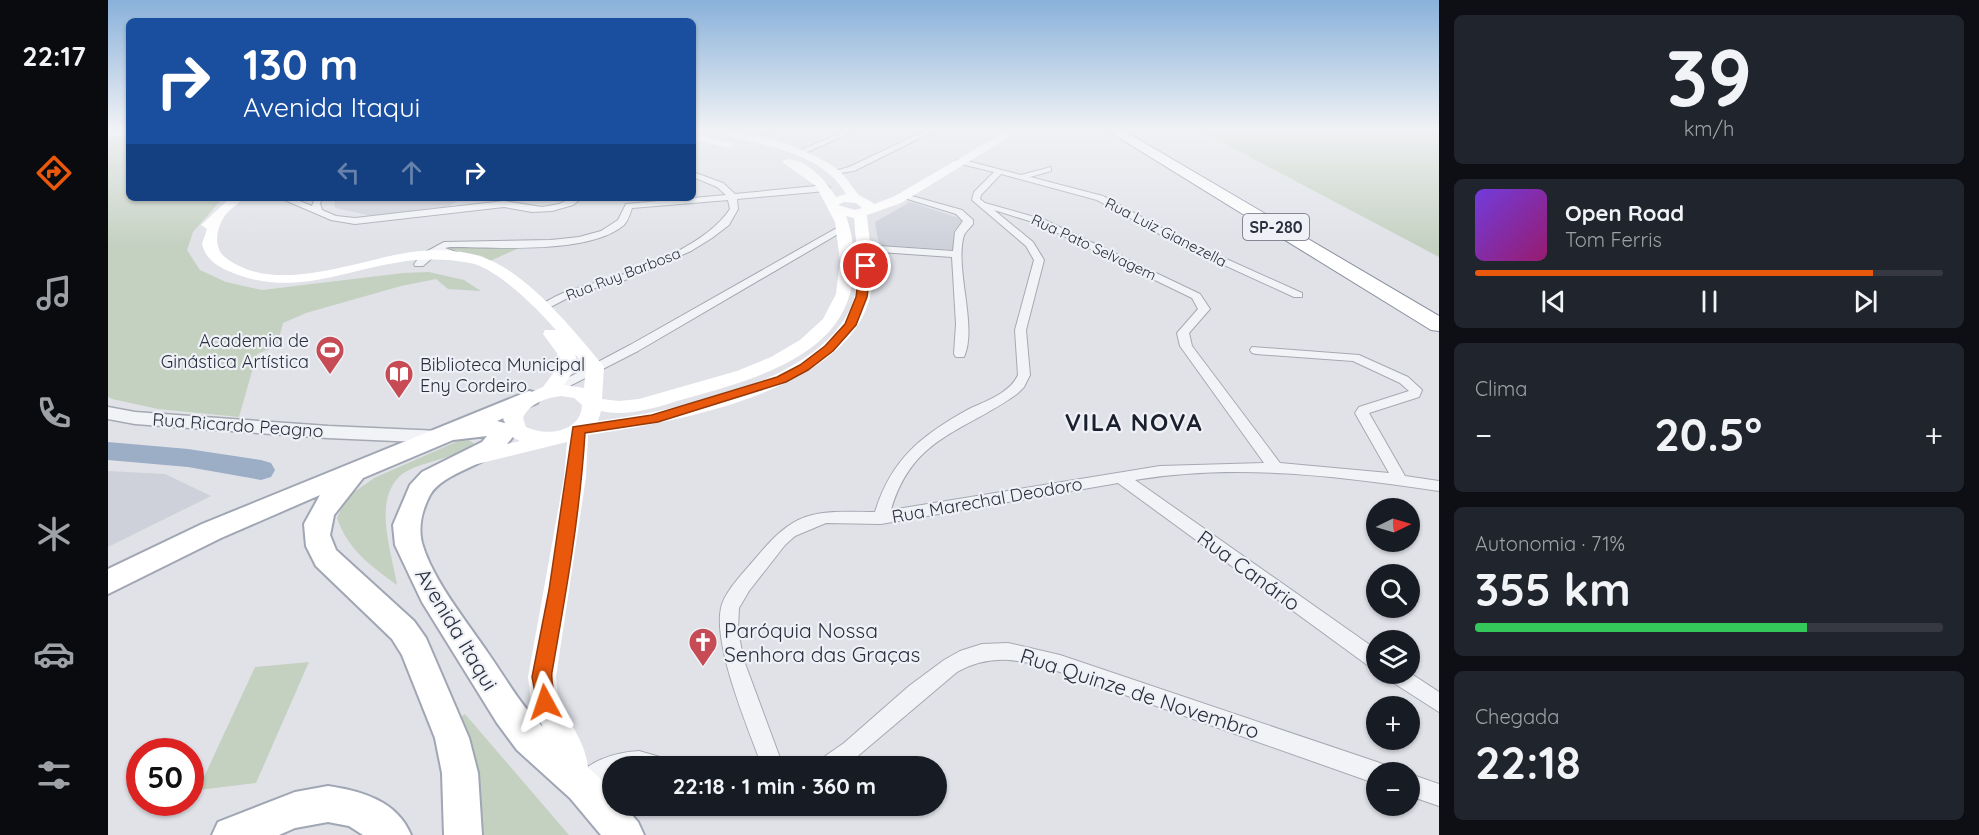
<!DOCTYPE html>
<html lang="pt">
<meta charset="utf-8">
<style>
body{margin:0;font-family:Quicksand,sans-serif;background:#20242c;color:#f1f3f6;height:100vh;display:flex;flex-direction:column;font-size:22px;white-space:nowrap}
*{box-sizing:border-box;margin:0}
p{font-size:20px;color:#9ea1a6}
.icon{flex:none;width:33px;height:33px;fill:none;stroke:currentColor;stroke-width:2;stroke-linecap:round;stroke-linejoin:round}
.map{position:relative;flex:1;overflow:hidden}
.details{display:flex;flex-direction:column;gap:15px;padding:15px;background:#0d0f14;width:540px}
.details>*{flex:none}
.hud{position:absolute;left:18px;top:18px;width:570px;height:183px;border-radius:9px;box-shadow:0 2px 4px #0004;background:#1a4fa0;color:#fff;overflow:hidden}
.needle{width:39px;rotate:85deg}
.tools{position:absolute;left:1258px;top:498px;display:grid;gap:12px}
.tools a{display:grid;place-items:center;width:54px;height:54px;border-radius:50%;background:#171b24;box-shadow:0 2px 4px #0004;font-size:30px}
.speed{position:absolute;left:18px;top:738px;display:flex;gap:12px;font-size:30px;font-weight:700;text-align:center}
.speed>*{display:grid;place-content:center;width:78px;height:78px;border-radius:50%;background:#171b24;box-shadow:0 2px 4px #0004;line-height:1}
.speed .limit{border:9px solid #d22;background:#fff;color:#111}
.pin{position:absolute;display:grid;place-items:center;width:51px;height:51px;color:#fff;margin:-26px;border:3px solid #fff;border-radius:50%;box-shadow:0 2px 6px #0007}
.me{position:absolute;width:66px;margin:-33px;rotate:355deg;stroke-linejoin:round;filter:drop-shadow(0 0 4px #0008)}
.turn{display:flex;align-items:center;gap:21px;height:126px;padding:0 18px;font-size:27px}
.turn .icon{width:78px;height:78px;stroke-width:2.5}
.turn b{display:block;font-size:42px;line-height:51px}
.lanes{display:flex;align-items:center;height:57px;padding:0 18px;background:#0003;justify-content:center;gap:30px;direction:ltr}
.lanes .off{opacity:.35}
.big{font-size:45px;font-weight:700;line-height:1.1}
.details .tile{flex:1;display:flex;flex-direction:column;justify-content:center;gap:9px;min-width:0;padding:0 21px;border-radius:9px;background:#20242c}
.details .dial{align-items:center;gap:0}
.dial b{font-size:78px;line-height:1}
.song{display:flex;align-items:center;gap:18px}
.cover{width:72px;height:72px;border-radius:9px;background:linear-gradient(135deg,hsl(260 70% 55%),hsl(320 70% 35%))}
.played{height:6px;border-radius:3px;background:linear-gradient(90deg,#ea580c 85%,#363941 85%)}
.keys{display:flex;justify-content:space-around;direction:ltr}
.heat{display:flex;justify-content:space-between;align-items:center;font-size:33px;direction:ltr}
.charge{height:9px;border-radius:4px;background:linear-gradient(90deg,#34c759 71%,#363941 0)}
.trip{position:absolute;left:494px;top:756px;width:345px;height:60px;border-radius:30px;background:#171b24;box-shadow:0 2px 4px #0004;font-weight:700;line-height:60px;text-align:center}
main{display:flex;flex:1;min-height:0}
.tabs{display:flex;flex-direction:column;width:108px;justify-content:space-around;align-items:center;background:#090b0e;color:#9ea1a6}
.tabs .icon{width:42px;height:42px}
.tabs .current{color:#ea580c}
.tabs b{font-size:27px;color:#f1f3f6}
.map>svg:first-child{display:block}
.built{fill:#ced1da}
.green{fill:#c4d1c1}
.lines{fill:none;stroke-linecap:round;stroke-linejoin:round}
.river{fill:#9cadc6;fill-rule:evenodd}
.minor-casing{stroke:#a5a9b2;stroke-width:2}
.tertiary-casing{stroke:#a5a9b2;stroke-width:3}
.primary-casing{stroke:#a0a6b3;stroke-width:4}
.motorway-casing{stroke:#888f9e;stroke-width:2}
.minor{fill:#f2f3f6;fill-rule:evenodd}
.tertiary{fill:#f2f3f6;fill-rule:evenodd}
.secondary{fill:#fff;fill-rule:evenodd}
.primary{fill:#fff;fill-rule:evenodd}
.motorway{fill:#fff;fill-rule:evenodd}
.route{fill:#ea580c;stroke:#983908;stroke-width:1.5}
.labels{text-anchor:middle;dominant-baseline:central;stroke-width:4.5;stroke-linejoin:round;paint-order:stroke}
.far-street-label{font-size:15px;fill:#292f3e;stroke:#eff1f6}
.shield{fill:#eff1f6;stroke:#646975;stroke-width:1.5}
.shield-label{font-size:16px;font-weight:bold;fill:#292f3e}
.poi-label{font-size:18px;fill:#292f3e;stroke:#eff1f6;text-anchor:end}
.street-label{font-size:18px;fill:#292f3e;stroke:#eff1f6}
.near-street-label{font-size:21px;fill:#292f3e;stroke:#eff1f6}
.near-poi-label{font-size:21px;fill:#292f3e;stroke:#eff1f6;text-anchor:start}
.district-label{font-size:24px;font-weight:bold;letter-spacing:1.5px;fill:#1b202f;stroke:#eff1f6}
</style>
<main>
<nav class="tabs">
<b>22:17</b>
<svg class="icon current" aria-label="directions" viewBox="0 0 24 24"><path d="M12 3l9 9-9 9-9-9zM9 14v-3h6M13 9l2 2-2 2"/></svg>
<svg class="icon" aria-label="music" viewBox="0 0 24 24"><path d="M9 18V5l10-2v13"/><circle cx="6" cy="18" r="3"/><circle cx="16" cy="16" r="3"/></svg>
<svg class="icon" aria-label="phone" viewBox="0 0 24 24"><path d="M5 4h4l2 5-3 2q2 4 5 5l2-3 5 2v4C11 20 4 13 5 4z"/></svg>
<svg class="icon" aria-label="climate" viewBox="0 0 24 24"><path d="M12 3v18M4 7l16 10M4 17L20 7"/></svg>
<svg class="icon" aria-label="car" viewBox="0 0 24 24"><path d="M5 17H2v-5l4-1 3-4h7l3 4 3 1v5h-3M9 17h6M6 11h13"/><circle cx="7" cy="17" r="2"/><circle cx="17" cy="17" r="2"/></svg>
<svg class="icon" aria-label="filters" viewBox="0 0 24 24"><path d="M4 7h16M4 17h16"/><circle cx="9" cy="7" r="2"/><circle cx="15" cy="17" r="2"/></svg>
</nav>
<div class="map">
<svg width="1331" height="835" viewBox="0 0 1331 835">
<rect width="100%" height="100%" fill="#e0e2e8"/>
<!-- built -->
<path class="built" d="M228,198H353L339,208L269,217L227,208L226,200Z
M802,202L857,220L846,231L847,250L771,245L767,222Z
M0,471L57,474L103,496L0,547Z"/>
<!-- green -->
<path class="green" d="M1089,129H1331V257Z
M21,135V198H115L85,232L79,250L92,270L118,282L154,290L295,273L321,272L356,280L373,291L340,289L328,279L293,286L198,313L175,323L169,346L149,354L131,417L50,409L4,399L0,397V137Z
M343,246L411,248L382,261L374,256L336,248Z
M360,440L366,443C361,453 349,454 339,457C325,462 302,466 291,477C265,503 284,553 289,585C263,566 240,550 229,518L238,498L266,478L350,441Z
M201,662L148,783L90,790L147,667Z
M357,714L461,835H374V805L351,718Z"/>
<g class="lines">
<!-- river -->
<path class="river" d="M0,442L80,449L153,460L163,463L167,470L163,477L153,480L80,467L0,460Z"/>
<!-- minor casing -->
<g class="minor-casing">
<path id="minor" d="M659,129H669L638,139L634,137Z
M741,129H750L693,155L686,153Z
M821,129H830L746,171L727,174L723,172L741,167Z
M852,159L913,175L943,167V171L922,177L995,196L1074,239L1194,293V297H1186L1068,243L989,200L893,174L873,195L872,199L877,203L937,220L1092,294L1102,309L1081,333L1084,346L1172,463L1281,473L1247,413L1251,407L1301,391L1292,383L1245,361L1148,354L1144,353L1142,350L1144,347L1251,355L1300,377L1314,390L1311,397L1261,413L1297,476L1331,481V491C1231,476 1128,463 1027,480L1269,650V669L1262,667L1010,483L773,524L718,523L687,536L677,545L641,591L631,608L630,629L635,658L675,766H654C640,728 605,646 613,608C616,592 637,571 647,559C688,509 705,511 767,512C783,459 814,435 861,409C878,401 902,393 910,375L907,330L926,260L918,246L864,200L866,192L886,172L849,163L848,161ZM886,210L931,224L1084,298L1090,309L1069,333L1072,346L1156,463L1052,466L783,510C804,437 854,433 909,394L916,387L922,375L918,330L936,260L925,242Z
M585,172L615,183L627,194L718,185L722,188L718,191L629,199L630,209L621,225L604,238L583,251L517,280L469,293L437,310L431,307L433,305C456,290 472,287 498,280C537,268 599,244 622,209L620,200L524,208C522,214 520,221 516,225C481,255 387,247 342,247L337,248L351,253V257L330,253L315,266H307L306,264L314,254L336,242L443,240L471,237L493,231L510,220L518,204L618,195L609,187L585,177Z
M793,193L854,210L865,220V224C862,228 858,231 856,235C846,269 870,326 856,357H848L846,354L848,324L844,257L757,251L752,248L757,245L845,251L847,232L855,221L848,214L793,197Z
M172,198H184L204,206L207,198H215L212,203L214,210L228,216L247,218L396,201L434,207L451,204L464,198H474L465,205L444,211L424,212L396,207L247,224L223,220Z
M734,225L737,226V230L530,351L448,393H438L437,390L522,345Z
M900,643L952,655L1269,762L1277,765L1279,772H1269V784L952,672C916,660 885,652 849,672L738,766H710L713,759L736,743L801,686L836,660L852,651L874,644Z
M1302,673L1331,692V712L1281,680L1278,674Z
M531,751L559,759L562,766H504V777L475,796L467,793L464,785C474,762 508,752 531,751Z
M1302,774L1331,784V806L1302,796Z"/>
</g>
<!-- tertiary casing -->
<g class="tertiary-casing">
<path id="tertiary" d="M0,407L27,412L220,426L333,431L340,433L342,437L340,441L333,443L220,438L27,424L0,419Z"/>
</g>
<!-- primary casing -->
<g class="primary-casing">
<path id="primary" d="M421,391L429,393L432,398L429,403L389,421L400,424L406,435C386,467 337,469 322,495C314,510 310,527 314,543C324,579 359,622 380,653C397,677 412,705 434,726C456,749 483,767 504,791V806H516L530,822L536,835H493L462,798L409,750L389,723L314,602L287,545L285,525L302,485L314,472L374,442L379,436L345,440L255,478L226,515L222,535L228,550L306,621L318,638L361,738L370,773L374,835H336L334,773L327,738L294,655L284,639L208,566L198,546L196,524L212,495L113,538L0,594V569L94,524Z
M220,786C254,791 289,801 303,835H255L241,826L220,822L187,828L171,835H104L110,822L187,792Z"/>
</g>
<!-- motorway casing -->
<g class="motorway-casing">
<path id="motorway" d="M997,129H1013L1331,316V331L1323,330Z"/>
</g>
<!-- minor -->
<use href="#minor" class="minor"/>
<!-- tertiary -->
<use href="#tertiary" class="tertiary"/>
<!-- secondary -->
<path class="secondary" d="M21,129V135L0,137V131Z
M599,129C634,126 697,147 726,167C738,175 742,185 750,194C754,198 761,199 766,204L785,197L902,129H914L793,203L759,215C761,242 768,270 762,297C739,393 562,423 480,435L478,477L448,677C449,685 449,694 452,701C462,726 489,757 477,785L466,789L455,785L442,742L423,702L420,677L456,477L459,442L365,465L358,463L355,458L358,453L412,441L402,436L395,418L412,397L435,387L452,364L449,353L435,334L437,330H448C430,309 389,268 362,263C343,259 326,259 307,260C239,267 186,301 118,270C107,265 97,257 94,244L99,229L93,225L122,198H135C130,205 120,210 116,217C108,230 105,248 118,258C168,296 248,260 304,252C326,249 350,250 371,256C416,269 464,328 493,363L496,367L494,399L511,401L531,399L629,371L663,357L692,340L715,319L728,294L732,261L727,222L708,186L674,162L676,160C697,156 718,181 728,197L738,194C719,159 671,148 634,139C623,137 607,136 599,129ZM736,202L748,203L754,208L747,210L730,205ZM738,216L746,218C748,247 755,281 742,309C706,385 566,410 490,421L493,411C524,418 557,404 587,396C650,378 740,353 745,275C747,255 745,235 738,216ZM467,354L478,367L476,388L456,385L470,364ZM453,396L466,398L474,405C473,432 439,437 418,427L415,418C422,403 437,398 453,396Z
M585,133L624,143L625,145L620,148L585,139Z"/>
<!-- primary -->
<use href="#primary" class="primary"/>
<!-- motorway -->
<use href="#motorway" class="motorway"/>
</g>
<!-- sky -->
<linearGradient id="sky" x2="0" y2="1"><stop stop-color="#89b1da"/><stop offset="0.53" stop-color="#f1f2f5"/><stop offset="1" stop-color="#f1f2f5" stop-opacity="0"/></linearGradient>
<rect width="1331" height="245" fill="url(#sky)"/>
<!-- route -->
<path class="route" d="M758,263L763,266L759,297L748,325L725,351L700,370L678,382L550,422L477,433C472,514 458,593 444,672C442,685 450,696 444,708L437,711L430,708L424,677L441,590L465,427L544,415L669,377L692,365L717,346L737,324L748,297L752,266Z"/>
<!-- icons -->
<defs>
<g id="stadium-pin" transform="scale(1.5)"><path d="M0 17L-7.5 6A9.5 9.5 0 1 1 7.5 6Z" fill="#c64b54" stroke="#eff1f6"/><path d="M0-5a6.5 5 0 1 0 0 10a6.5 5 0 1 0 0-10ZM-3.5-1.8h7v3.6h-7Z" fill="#fff"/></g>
<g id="library-pin" transform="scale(1.5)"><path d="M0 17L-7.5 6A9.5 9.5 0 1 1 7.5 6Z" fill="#c64b54" stroke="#eff1f6"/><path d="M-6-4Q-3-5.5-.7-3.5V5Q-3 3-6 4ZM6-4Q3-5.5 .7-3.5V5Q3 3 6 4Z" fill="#fff"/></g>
<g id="church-pin" transform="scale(1.5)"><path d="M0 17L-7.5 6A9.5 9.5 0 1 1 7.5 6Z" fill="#c64b54" stroke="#eff1f6"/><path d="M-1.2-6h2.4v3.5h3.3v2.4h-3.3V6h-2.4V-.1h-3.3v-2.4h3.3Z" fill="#fff"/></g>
</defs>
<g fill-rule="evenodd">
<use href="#stadium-pin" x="222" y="350"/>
<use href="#library-pin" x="291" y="374"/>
<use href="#church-pin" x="595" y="642"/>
</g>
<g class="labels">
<!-- far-street labels -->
<g class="far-street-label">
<text transform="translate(1058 232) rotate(27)">Rua Luiz Gianezella</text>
<text transform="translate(986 247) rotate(25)">Rua Pato Selvagem</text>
<text transform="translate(515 274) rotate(-21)">Rua Ruy Barbosa</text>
</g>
<!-- shield labels -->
<rect class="shield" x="1135" y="214" width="66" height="26" rx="4.5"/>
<g class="shield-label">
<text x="1168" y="227">SP-280</text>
</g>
<!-- poi labels -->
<g class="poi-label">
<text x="201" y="340">Academia de<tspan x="201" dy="21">Ginástica Artística</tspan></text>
<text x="312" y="364" text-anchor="start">Biblioteca Municipal<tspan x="312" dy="21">Eny Cordeiro</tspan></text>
</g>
<!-- street labels -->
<g class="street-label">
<text transform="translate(130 425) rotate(4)">Rua Ricardo Peagno</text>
<text transform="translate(879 500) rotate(-10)">Rua Marechal Deodoro</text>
</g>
<!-- near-street labels -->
<g class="near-street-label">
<text transform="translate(1141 570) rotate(36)">Rua Canário</text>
<text transform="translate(349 629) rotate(59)">Avenida Itaqui</text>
<text transform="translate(1032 693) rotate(18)">Rua Quinze de Novembro</text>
</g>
<!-- near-poi labels -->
<g class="near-poi-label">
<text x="616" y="630">Paróquia Nossa<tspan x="616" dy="24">Senhora das Graças</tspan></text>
</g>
<!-- district labels -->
<g class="district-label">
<text x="1026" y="422">VILA NOVA</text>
</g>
</g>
</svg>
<div class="tools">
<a><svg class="needle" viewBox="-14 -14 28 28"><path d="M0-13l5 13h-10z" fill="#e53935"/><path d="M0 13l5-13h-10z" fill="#9ea1a6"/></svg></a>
<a><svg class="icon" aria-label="search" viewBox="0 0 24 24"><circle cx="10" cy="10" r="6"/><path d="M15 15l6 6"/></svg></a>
<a><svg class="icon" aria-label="layers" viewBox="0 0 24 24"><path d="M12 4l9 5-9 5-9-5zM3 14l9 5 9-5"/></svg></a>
<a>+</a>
<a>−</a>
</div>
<div class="speed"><div class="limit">50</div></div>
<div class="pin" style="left:758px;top:266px;background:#d93025"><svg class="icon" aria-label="arrive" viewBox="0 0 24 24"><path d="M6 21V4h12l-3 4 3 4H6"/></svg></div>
<svg class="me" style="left:437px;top:702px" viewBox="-20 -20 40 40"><path d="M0-17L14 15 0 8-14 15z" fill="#ea580c" stroke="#fff" stroke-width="4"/></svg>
<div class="trip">22:18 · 1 min · 360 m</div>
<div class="hud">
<div class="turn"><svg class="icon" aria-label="right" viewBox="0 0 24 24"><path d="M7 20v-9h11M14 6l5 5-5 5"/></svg><div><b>130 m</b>Avenida Itaqui</div></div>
<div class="lanes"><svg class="icon off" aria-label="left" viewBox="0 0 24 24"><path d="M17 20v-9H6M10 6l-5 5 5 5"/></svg><svg class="icon off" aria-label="ahead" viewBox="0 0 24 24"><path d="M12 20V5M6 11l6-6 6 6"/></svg><svg class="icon" aria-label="right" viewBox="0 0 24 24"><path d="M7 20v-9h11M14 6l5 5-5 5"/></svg></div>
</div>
</div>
<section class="details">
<div class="tile dial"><b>39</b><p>km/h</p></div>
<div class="tile">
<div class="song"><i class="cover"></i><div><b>Open Road</b><p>Tom Ferris</p></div></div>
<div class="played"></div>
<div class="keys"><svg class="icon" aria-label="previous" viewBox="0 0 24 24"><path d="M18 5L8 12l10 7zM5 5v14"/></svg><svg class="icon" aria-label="pause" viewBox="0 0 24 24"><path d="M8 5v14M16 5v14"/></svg><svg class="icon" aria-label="next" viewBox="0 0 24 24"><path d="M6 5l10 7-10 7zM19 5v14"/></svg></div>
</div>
<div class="tile"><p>Clima</p>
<div class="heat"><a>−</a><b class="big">20.5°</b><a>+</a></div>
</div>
<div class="tile"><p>Autonomia · 71%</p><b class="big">355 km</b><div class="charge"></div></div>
<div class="tile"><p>Chegada</p><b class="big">22:18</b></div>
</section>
</main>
